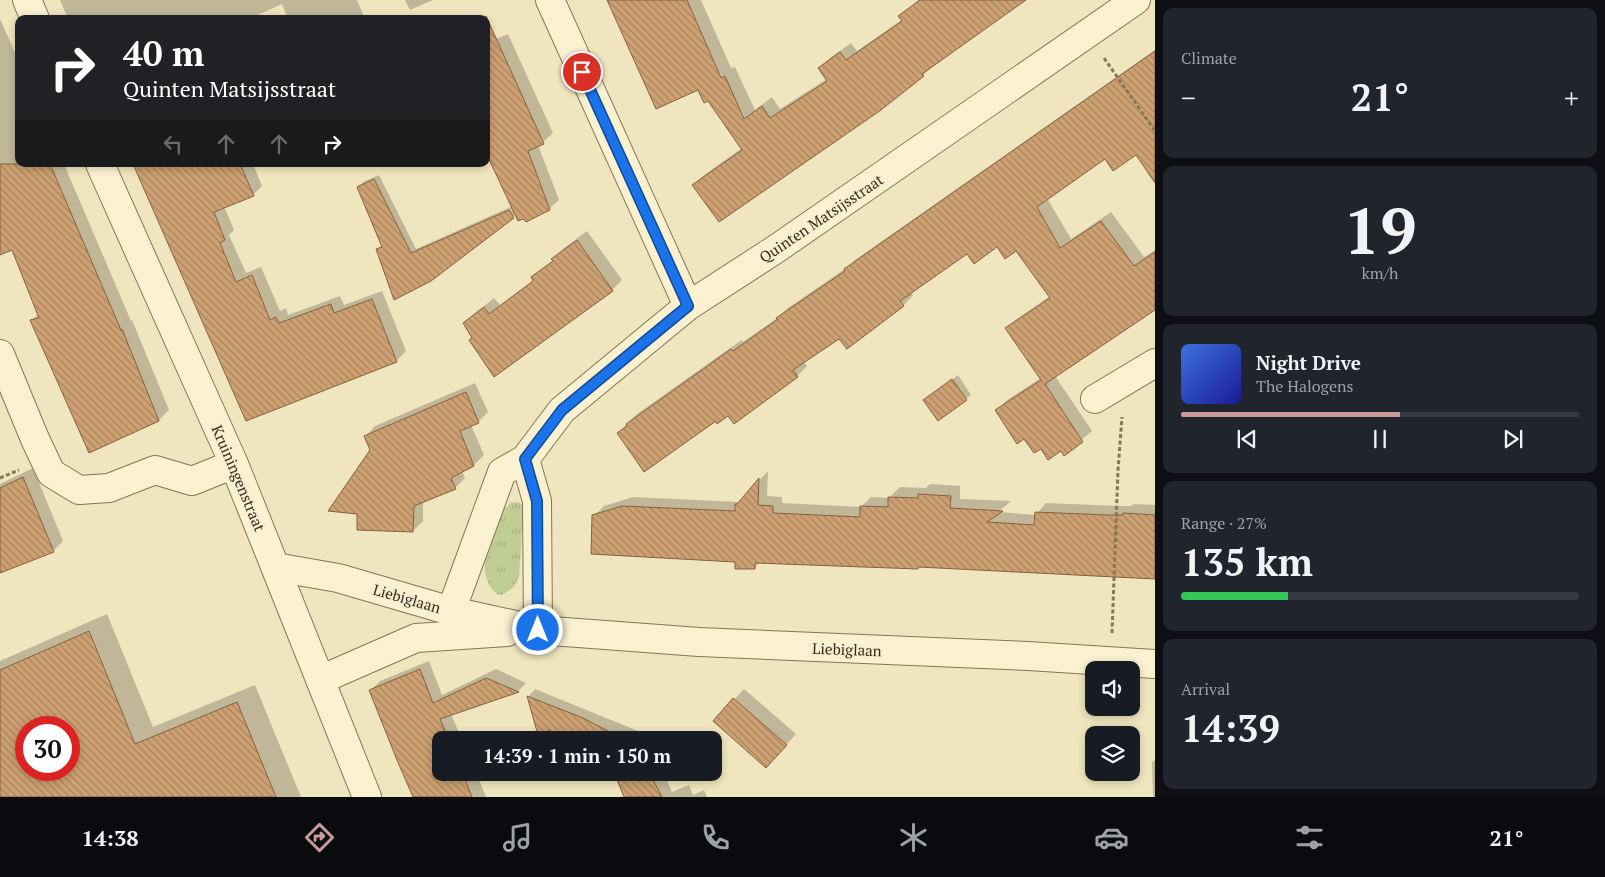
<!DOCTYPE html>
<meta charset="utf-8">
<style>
body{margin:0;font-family:"PT Serif",serif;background:#20242c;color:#f1f3f6;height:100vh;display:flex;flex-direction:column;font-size:19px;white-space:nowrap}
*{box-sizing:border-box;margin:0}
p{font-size:16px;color:#9ea1a6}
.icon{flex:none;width:28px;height:28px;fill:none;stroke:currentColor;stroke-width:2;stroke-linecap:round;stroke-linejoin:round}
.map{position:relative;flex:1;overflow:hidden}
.sheet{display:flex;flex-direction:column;gap:8px;padding:8px;background:#0d0f14;width:450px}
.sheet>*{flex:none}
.guide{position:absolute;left:15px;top:15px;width:475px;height:152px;border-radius:10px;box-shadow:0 2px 8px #0003;background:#202124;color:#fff;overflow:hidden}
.controls{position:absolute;left:1085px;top:661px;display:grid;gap:10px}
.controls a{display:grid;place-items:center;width:55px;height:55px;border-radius:10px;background:#171b24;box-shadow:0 2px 8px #0003;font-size:25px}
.speed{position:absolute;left:15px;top:716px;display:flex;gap:10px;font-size:25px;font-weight:700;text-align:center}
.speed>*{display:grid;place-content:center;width:65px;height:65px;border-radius:50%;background:#171b24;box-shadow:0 2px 8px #0003;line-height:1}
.speed .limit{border:8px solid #d22;background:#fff;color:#111}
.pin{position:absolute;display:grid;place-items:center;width:42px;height:42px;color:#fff;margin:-21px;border:2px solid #fff;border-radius:50%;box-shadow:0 1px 5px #0007}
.me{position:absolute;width:55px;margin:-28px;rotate:0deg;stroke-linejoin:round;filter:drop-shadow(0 0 4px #0008)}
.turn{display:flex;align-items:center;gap:18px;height:105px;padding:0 25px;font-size:22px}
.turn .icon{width:65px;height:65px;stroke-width:2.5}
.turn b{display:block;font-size:35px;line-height:42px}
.lanes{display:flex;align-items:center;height:48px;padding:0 25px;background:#0003;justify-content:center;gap:25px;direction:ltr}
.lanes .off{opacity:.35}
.big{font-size:38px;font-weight:600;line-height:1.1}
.sheet .tile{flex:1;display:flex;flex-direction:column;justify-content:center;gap:8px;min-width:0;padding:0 18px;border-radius:10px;background:#20242c}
.sheet .dial{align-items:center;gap:0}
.dial b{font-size:65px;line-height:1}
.song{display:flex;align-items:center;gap:15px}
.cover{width:60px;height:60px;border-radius:8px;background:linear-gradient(135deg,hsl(220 70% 55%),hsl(240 70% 35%))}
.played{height:5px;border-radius:2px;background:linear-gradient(90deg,#c99b98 55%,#363941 55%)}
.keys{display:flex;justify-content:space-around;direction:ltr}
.heat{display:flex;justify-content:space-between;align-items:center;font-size:28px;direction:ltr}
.charge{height:8px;border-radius:4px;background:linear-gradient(90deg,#34c759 27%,#363941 0)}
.trip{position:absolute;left:432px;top:731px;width:290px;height:50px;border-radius:10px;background:#171b24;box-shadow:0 2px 8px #0003;font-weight:600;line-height:50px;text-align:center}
.dock{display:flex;height:80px;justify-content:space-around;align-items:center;background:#090b0e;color:#9ea1a6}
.dock .icon{width:35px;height:35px}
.dock .on{color:#c99b98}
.dock b{font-size:22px;color:#f1f3f6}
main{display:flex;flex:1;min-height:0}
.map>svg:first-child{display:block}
.grass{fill:url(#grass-tufts)}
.shadow{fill:#0003;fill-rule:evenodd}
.building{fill:url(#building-back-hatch);stroke:#87613c;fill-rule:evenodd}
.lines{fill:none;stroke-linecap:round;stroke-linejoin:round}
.minor-casing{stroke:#877556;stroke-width:30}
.path{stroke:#877556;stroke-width:3;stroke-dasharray:4 2.5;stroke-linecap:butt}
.minor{stroke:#faf1d1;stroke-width:28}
.route-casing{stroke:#114b97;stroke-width:12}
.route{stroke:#1a73e8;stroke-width:9}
.labels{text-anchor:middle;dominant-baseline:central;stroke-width:4;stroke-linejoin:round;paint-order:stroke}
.street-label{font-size:15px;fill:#362b1c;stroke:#f6eece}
</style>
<main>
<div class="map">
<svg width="1155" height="797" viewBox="0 0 1155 797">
<defs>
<pattern id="grass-tufts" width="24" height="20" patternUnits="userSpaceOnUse" patternTransform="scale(1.25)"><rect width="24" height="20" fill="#c0cd92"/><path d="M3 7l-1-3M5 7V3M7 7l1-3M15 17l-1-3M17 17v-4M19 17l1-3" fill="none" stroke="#a6b07d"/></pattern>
<pattern id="building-back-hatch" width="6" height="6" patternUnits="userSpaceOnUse" patternTransform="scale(1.25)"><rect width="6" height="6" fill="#cea173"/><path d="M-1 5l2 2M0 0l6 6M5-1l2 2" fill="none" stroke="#a8835e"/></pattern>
</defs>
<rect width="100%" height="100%" fill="#efe5be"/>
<!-- grass -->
<path class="grass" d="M515,502L520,503L523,507L528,508V529L522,531L519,577L514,587L502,595L497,594C476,576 486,546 497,526L491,521L500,505L507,507L510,503Z"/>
<!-- shadow -->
<path class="shadow" d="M60,0H357L365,19H288L282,4L249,19H68Z
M405,0H433L410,10Z
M615,0H701L731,68L735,67L755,110L772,97L780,109L827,79L820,68L830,58L851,43L857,51L903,19L900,16L918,0H1024L933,66L923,75L694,185L704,175L742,148L708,99Z
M0,19L19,61V164H64L131,321L132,320L169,410L159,420L89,451L32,320L38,314L12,248L0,247Z
M508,34L553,133L543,142L538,145L559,200L549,209L516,214L431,280L377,250L382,245L358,187L363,182L379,175L416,249L513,206L486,43Z
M1155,50V181L1137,153L1105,158L1047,198L1071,239L1111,212L1144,257L1155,250V308L1055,376L1092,431L1064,455L1061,450L1042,447L1024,438L997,410L1007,400L1041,378L1007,328L1017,319L1050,296L1016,249L997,246L967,252L911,292L913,295L904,305L847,347L839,337L804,362L807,366L797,376L734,422L729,415L716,420L618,433L637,414L720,355L742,340L743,342L780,316L788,308L849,266L855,260Z
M134,164H253L262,186L253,195L224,206L234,230L229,235L246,273L261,267L280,311L286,308L288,315L340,296L344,305L382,291L406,351L396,361L246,419Z
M587,231L622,280L612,290L474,337L464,324L474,314L494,298L500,305L534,280L532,277L553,260L563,249Z
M958,375L971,395L938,419L925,400Z
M475,383L488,412L478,422L471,425L484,455L474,465L462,471L465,478L455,488L423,501V521L413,531L366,436L375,426Z
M33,468L63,541L53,551L0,573V484Z
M768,471L767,496L782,497V503L861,507L871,497L889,498L900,487L926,488L930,484L960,486V499L1011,501L998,512L1036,515L1046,503L1118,506H1131L1134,504L1155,505V577L920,565L917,568L760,562L754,568L594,516L604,506L633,497L739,502Z
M107,614L153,727L255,685L301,797H0V661ZM26,728H69V770H26Z
M429,661L442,695L496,669L526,683L518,691L451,714L462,740H441V772H476L486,797H415L371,690L380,681Z
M535,689L638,731L643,740H555L551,728L539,733L529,696Z
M744,689L796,734L776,756L714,721Z
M1155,760V797H1153L1152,762Z
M616,772H660L661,776L665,775L672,792L689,785L693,795L704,790L707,797H625Z"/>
<!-- building -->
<path class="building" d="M607,0H687L721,78L725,76L744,119L762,106L770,118L827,81L818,68L840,52L846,60L902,21L898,16L920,0H1026L922,74L924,76L881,110L719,222L692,185L742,150L708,101L704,103L698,90L656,109Z
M486,16L544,144L528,151L550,210L526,222L523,219L518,221L486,153Z
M1155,51V183L1136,155L1113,171L1105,159L1037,207L1060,248L1101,221L1134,266L1155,252V310L1045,384L1083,442L1064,456L1061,451L1048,460L1041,449L1034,453L1024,439L1017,444L995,410L1041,380L1005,328L1050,298L1016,251L1005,259L997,247L974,264L967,254L900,301L904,306L847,349L839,339L793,370L798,377L734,424L728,416L717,424L716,421L644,472L617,433L627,426L626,424L709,365L731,349L733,351L778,319L776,318L845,271L844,269Z
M0,164H50L121,330L122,329L159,421L89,453L30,320L39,318L12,250L0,255Z
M133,164H240L254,196L214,212L225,240L220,243L236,282L252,275L270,320L276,317L279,323L331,304L334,313L372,299L397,362L246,421Z
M374,179L411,253L509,210L514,218L431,281L394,300L376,249L382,247L357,187Z
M577,240L613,291L494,377L469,340L472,338L463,323L484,307L489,314L533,281L531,277L553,261L551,259Z
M952,379L967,400L938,421L923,400Z
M466,392L479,423L460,431L474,466L451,478L456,489L414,506L413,532L357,530V514L328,511L370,450L364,436Z
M23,477L54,552L0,573V488Z
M759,478L758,505L773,506V513L860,517V506L888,507V497L918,498V494L951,496L950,508L1003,511L987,522L1034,525L1035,512L1107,515H1123V513L1155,515V579L918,567V569L755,563V569H735V562L591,554L592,515L622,506L735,511V504H737Z
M89,631L135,744L237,702L276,797H0V670ZM26,728H69V770H26Z
M420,669L433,703L486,678L519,692L440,719L449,740H441V772H462L472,797H413L397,760L369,690Z
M527,696L583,718L625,740H554L550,730L538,735Z
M733,698L787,745L766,768L713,721Z
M614,772H649L662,797H624Z"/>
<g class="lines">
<!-- minor casing -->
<g class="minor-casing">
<path id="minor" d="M27,0L35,19
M550,0L688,306
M100,164L234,464L367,797
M0,354L35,439L51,473L79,490L109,488L155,470L192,481L234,464
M1095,399L1155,363
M525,459L537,501L538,630
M275,567L338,578L451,611L538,630L699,642L1028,656L1155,664
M451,611L502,472L525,459L562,410L688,306L776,249L1136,0
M320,680L416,638L507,632"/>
</g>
<!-- path -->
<path class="path" d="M1104,58L1155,131
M0,478L19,470
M1112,633L1118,470L1122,417"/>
<!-- minor -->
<use href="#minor" class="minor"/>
</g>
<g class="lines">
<!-- route casing -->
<g class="route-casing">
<path id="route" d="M538,630L537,501L525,459L562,410L688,306L582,72"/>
</g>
<!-- route -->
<use href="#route" class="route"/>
</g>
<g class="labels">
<!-- street labels -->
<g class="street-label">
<text transform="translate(821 218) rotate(-34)">Quinten Matsijsstraat</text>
<text transform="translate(239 478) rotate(67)">Kruiningenstraat</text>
<text transform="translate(407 598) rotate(16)">Liebiglaan</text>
<text transform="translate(847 649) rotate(2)">Liebiglaan</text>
</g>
</g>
</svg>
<div class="controls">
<a><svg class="icon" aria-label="sound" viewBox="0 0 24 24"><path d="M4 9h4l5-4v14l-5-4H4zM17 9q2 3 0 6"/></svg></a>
<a><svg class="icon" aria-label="layers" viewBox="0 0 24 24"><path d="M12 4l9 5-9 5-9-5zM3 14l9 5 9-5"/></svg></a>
</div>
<div class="speed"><div class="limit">30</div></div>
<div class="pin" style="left:582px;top:72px;background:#d93025"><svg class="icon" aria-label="arrive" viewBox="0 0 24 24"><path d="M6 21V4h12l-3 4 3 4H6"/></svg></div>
<svg class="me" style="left:538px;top:630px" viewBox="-20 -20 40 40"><circle r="17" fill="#1a73e8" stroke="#fff" stroke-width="3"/><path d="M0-11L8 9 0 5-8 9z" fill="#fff"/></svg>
<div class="trip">14:39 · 1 min · 150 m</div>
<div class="guide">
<div class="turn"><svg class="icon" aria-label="right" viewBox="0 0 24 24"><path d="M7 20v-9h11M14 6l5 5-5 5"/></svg><div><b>40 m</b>Quinten Matsijsstraat</div></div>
<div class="lanes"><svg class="icon off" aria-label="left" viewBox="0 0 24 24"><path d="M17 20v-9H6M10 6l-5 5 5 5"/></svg><svg class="icon off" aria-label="ahead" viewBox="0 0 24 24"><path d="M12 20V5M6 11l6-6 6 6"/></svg><svg class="icon off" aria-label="ahead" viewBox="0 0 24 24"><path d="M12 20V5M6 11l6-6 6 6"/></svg><svg class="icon" aria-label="right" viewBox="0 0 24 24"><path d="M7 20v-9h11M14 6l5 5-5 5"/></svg></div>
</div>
</div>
<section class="sheet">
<div class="tile"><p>Climate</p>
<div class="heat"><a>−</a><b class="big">21°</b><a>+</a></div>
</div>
<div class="tile dial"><b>19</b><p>km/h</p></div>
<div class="tile">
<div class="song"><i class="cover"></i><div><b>Night Drive</b><p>The Halogens</p></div></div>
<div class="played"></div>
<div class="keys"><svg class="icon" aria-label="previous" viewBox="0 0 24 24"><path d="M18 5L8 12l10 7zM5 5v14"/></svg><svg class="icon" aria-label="pause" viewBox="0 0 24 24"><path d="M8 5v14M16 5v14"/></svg><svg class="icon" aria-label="next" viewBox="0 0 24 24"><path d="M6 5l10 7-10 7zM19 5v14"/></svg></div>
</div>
<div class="tile"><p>Range · 27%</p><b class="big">135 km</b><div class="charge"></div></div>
<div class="tile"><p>Arrival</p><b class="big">14:39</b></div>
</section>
</main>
<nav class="dock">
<b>14:38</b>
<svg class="icon on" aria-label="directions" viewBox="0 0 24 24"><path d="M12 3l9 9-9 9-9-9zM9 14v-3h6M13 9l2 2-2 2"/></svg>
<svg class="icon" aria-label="music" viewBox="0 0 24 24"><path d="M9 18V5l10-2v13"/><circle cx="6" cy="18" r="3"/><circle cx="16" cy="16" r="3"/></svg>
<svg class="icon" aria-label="phone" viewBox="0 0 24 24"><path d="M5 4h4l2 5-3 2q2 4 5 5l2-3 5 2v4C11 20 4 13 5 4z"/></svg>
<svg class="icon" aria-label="climate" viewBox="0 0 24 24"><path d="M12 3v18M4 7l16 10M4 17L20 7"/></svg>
<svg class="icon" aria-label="car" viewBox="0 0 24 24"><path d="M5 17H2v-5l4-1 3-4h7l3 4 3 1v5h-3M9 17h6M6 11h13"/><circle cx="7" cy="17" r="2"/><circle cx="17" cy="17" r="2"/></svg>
<svg class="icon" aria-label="filters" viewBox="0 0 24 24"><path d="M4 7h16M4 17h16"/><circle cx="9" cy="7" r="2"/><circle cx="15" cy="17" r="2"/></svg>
<b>21°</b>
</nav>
